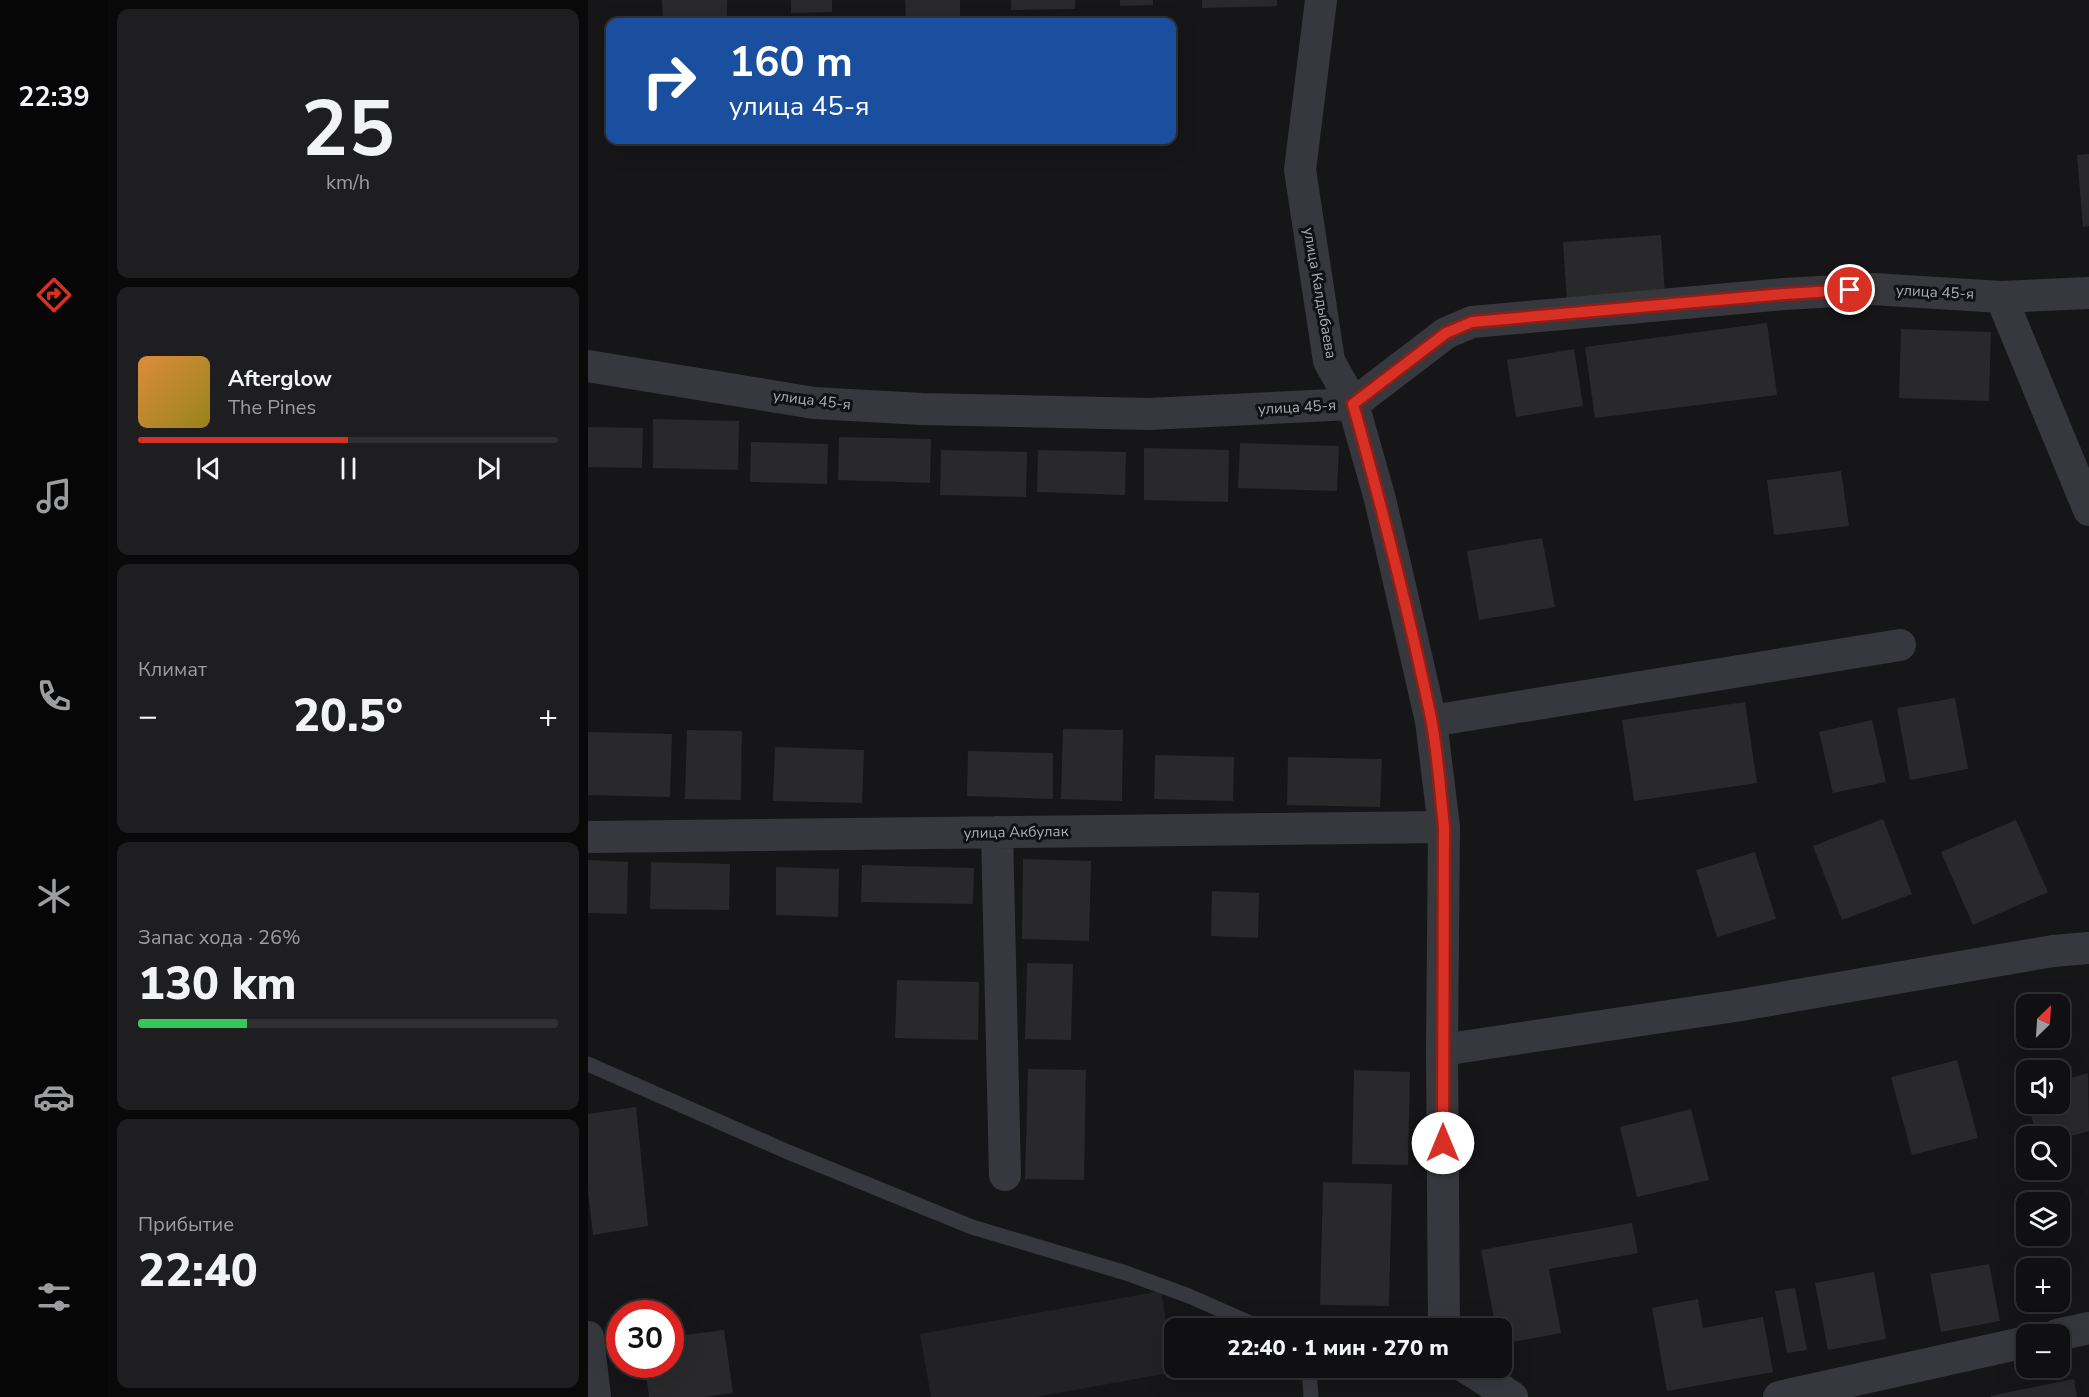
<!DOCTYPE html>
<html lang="ru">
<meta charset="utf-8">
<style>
body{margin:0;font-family:"Nunito Sans",sans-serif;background:#1e1e20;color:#f1f3f6;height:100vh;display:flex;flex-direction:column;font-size:22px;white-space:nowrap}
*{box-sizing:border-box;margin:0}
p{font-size:20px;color:#9c9d9f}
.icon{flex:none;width:33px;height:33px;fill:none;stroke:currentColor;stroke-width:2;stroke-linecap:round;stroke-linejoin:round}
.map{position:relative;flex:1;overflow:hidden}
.side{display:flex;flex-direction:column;gap:9px;padding:9px;background:#09090a;width:480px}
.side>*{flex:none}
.top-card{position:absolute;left:18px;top:18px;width:570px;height:126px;border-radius:12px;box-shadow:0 6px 24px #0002,0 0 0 2px #303032;background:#1a4fa0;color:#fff;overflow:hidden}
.needle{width:39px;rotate:25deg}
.tools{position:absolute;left:1428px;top:994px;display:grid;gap:12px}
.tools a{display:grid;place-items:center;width:54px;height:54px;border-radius:12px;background:#101012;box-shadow:0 6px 24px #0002,0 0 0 2px #303032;font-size:30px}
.speed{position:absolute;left:18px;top:1300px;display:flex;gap:12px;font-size:30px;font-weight:700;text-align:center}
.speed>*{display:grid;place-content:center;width:78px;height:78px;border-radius:50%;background:#101012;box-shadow:0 6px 24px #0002,0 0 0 2px #303032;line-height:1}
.speed .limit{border:9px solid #d22;background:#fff;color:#111}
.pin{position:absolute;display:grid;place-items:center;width:51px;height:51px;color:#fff;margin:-26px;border:3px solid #fff;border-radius:50%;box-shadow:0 2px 6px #0007}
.me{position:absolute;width:66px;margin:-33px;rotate:0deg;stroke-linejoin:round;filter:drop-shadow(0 0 4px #0008)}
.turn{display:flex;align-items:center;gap:21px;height:126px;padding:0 24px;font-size:27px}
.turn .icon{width:78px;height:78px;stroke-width:2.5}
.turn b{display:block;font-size:42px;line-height:51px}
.big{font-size:45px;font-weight:800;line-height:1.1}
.side .card{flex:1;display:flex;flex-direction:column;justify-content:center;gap:9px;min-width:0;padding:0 21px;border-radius:12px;background:#1e1e20}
.side .dial{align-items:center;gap:0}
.dial b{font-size:78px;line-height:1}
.song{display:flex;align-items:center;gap:18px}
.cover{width:72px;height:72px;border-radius:9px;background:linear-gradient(135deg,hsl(30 70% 55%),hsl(50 70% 35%))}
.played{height:6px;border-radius:3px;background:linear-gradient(90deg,#d93025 50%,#303032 50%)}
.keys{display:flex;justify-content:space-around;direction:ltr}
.heat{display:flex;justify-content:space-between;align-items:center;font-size:33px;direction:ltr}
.charge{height:9px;border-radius:4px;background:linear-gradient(90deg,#34c759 26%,#303032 0)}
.trip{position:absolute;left:576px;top:1318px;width:348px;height:60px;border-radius:12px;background:#101012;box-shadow:0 6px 24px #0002,0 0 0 2px #303032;font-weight:800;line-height:60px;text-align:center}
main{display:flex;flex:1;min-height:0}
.tabs{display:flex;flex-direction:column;width:108px;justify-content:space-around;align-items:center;background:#060607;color:#9c9d9f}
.tabs .icon{width:42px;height:42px}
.tabs .on{color:#d93025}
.tabs b{font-size:27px;color:#f1f3f6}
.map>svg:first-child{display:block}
.built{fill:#222225}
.building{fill:#29292c}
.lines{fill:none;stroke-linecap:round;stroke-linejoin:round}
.lane{stroke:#37383d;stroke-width:15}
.street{stroke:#37383d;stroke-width:32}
.route-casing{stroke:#8d1f18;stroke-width:15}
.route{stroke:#d93025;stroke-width:10}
.labels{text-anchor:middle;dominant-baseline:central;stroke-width:6;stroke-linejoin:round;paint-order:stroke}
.street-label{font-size:15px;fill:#a8adb8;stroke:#111113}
</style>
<main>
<nav class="tabs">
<b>22:39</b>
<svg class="icon on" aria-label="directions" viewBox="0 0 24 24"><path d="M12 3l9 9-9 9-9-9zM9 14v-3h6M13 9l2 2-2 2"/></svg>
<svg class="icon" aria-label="music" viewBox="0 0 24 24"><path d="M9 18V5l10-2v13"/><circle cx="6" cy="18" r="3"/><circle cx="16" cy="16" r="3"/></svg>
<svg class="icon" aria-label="phone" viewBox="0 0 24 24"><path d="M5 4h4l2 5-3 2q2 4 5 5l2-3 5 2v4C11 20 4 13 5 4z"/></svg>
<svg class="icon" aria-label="climate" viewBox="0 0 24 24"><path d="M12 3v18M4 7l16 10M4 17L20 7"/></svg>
<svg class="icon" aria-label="car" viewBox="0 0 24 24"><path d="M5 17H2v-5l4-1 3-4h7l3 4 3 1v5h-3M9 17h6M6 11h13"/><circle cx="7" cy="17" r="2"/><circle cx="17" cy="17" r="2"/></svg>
<svg class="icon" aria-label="filters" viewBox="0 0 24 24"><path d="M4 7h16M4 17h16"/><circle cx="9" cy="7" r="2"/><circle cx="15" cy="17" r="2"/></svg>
</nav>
<section class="side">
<div class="card dial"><b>25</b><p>km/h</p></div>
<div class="card">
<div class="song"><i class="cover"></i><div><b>Afterglow</b><p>The Pines</p></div></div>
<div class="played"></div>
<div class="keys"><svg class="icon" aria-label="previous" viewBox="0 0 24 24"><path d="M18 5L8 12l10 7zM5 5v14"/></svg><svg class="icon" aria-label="pause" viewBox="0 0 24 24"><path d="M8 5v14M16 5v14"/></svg><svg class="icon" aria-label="next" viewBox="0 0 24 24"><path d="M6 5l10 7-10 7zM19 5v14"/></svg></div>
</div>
<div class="card"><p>Климат</p>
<div class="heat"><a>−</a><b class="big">20.5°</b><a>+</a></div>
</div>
<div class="card"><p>Запас хода · 26%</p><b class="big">130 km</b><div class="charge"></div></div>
<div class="card"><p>Прибытие</p><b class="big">22:40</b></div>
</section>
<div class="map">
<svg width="1501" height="1397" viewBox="0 0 1501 1397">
<rect width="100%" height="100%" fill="#161618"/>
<!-- built -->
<path class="built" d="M573,1291L587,1372L448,1397H343L332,1334Z"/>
<!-- building -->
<path class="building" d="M74,0H139V22H75Z
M203,0H244V12L203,13Z
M317,0H372V17L318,19Z
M423,0H487V9L423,10Z
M532,0H565V5L532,6Z
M614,0H689V6L614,8Z
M1501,154V226L1495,227L1489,155Z
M1073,235L1077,295L979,301L975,242Z
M1179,323L1189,395L1007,418L997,347Z
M1313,329L1403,332L1401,401L1311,398Z
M986,349L995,406L928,417L919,360Z
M65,419L151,421L150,470L65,468Z
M0,427L55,428L54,468L0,467Z
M251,437L343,439L342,483L250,480Z
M163,442L240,444L239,484L162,482Z
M652,443L751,446L749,491L650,488Z
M556,448L641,450L640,502L556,500Z
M353,450L439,452L438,497L352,495Z
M450,450L538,452L537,495L449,492Z
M1253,471L1261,526L1186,535L1179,480Z
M954,538L967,607L891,620L879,551Z
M1367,698L1380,769L1322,780L1309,708Z
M1157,702L1169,783L1046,801L1034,720Z
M1284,720L1298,782L1245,793L1231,732Z
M475,729L535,730L534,801L473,799Z
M99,730L154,731L153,800L97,799Z
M0,732L84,734L82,797L0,795Z
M187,747L276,750L274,803L185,801Z
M380,751L465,753V799L379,796Z
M567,755L646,757L645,801L566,799Z
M700,757L794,759L792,807L699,805Z
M1295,819L1324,894L1254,920L1225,846Z
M1428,820L1460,892L1385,925L1353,852Z
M1167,852L1188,919L1129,937L1108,870Z
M435,859L503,861L501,941L434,939Z
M0,860L40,862L39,914L0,913Z
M63,862L142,864L141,910L62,909Z
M274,865L386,868L385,904L273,902Z
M188,867L251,869L250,917L188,915Z
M624,891L671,893L670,938L623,936Z
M439,963L485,964L483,1040L437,1039Z
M309,980L391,982L390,1040L307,1038Z
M1369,1060L1390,1138L1324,1155L1303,1077Z
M440,1069L498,1070L496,1180L437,1179Z
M766,1070L822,1072L820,1165L764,1164Z
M1500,1073L1501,1131L1472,1139V1137H1449L1440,1104H1472V1081Z
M48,1107L60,1226L5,1235L0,1191V1114Z
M1103,1109L1121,1180L1049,1197L1032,1127Z
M735,1182L804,1184L801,1306L732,1305Z
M1044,1223L1050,1253L961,1269L973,1333L914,1344V1329H908L893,1250Z
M1401,1264L1412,1321L1353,1332L1342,1274Z
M1286,1272L1298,1339L1240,1350L1227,1283Z
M1207,1288L1219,1350L1199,1353L1187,1291Z
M1110,1299L1115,1328L1175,1317L1185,1372L1079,1391L1064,1308Z
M136,1330L145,1393L116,1397H61L57,1365H82V1337Z
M1486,1379L1489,1397H1403L1402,1396Z"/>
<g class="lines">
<!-- lane -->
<path class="lane" d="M0,1064L200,1152L384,1227L538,1273L601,1296L676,1329
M721,1368L723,1397"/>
<!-- street -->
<path class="street" d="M733,0L712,170L741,361L765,404L792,499L843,721L856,827L854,1050L856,1329
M1413,297L1501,510
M0,366L226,403L334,409L561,414L765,404L858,333L884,322L1196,294L1285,289L1413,297L1501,293
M843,721L1312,645
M409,832L417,1175
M0,837L856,827
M854,1050L1147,1006L1465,951L1501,948
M1469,1335L1501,1328
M0,1337L7,1397
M879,1368L924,1397
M1191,1397L1438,1342"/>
</g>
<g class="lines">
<!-- route casing -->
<g class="route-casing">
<path id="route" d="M855,1143L856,827C852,791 850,754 843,718C821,613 794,508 765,404L858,333L884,322L1196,294L1262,290"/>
</g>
<!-- route -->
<use href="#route" class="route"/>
</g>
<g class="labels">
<!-- street labels -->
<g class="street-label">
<text transform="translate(1347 292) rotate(3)">улица 45-я</text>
<text transform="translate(732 293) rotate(80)">улица Калдыбаева</text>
<text transform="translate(224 400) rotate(7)">улица 45-я</text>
<text transform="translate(709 407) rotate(-3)">улица 45-я</text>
<text transform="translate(428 832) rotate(-1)">улица Акбулак</text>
</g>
</g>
</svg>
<div class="tools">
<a><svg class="needle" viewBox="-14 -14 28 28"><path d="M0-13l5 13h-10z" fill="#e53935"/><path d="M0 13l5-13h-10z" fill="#9c9d9f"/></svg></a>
<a><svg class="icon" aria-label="sound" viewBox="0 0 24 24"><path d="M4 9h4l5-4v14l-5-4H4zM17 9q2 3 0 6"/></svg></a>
<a><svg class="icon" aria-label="search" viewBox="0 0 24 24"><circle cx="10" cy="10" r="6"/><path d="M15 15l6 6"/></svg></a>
<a><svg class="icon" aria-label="layers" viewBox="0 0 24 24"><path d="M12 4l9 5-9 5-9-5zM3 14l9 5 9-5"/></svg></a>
<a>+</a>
<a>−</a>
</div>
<div class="speed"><div class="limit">30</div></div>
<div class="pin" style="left:1262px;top:290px;background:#d93025"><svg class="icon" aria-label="arrive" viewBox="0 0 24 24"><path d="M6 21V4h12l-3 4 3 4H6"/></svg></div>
<svg class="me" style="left:855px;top:1143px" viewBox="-20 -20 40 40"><circle r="19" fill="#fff"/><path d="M0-13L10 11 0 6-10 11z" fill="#d93025"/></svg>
<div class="trip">22:40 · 1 мин · 270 m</div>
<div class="top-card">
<div class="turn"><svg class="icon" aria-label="right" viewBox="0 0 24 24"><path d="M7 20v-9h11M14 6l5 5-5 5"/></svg><div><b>160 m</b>улица 45-я</div></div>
</div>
</div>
</main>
